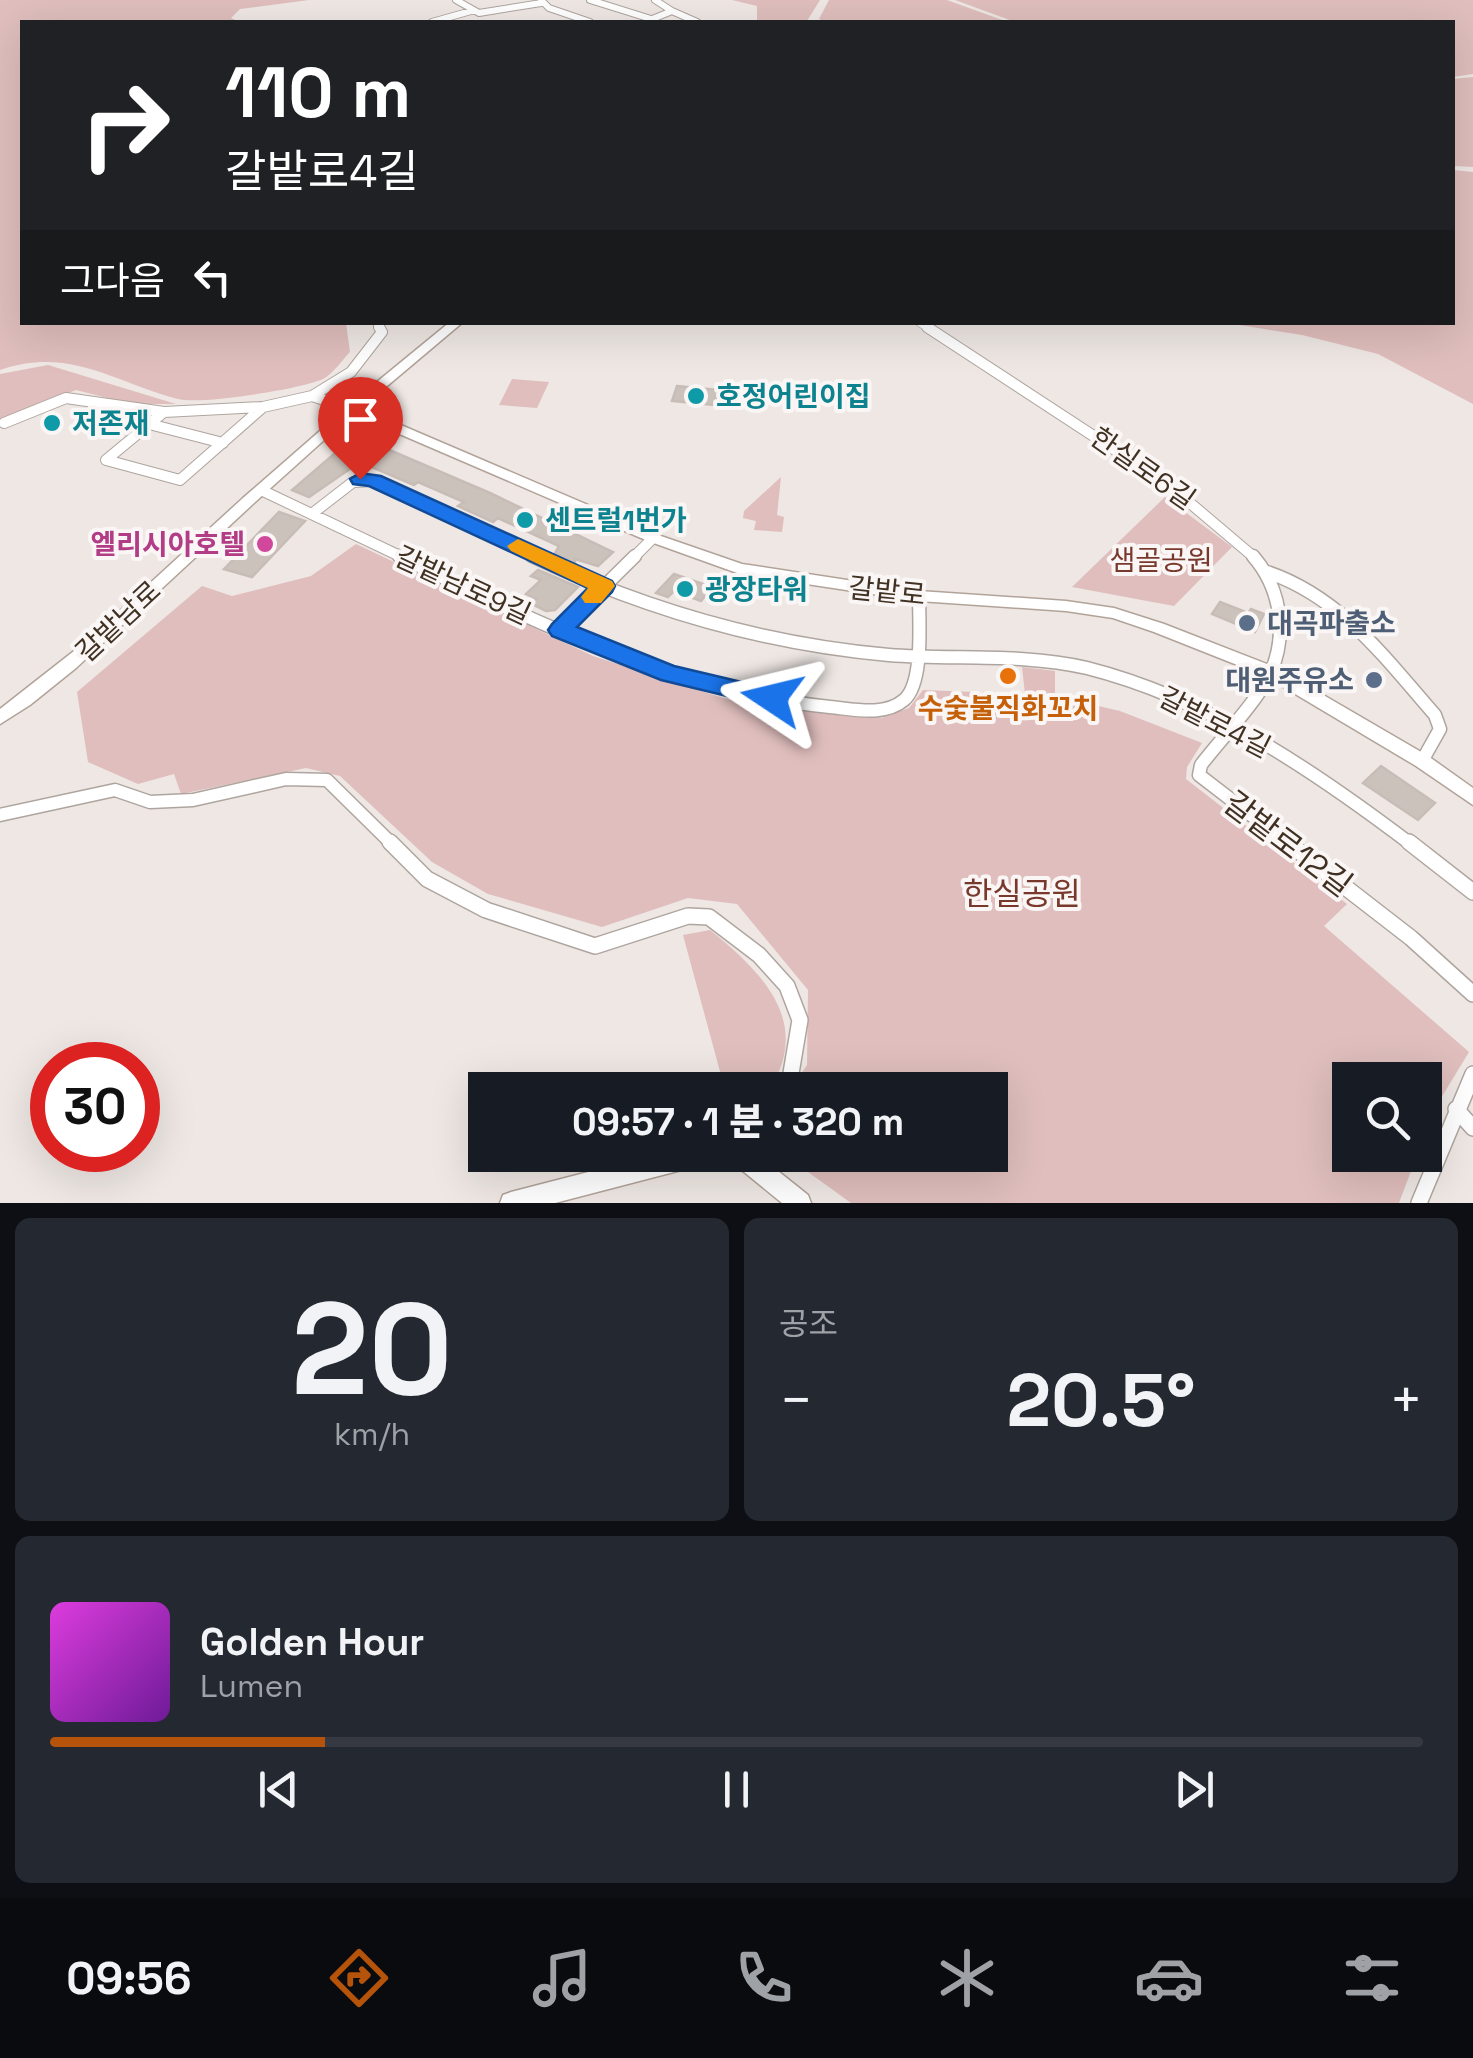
<!DOCTYPE html>
<html lang="ko">
<meta charset="utf-8">
<style>
body{margin:0;font-family:"Space Grotesk","Noto Sans KR",sans-serif;background:#242831;color:#f1f3f6;height:100vh;display:flex;flex-direction:column;font-size:38px;white-space:nowrap}
*{box-sizing:border-box;margin:0}
p{font-size:32px;color:#9ea1a6}
.icon{flex:none;width:55px;height:55px;fill:none;stroke:currentColor;stroke-width:2;stroke-linecap:round;stroke-linejoin:round}
.map{position:relative;height:1203px;overflow:hidden}
.panel{display:flex;flex-direction:column;gap:15px;padding:15px;background:#0d0f14;flex:1}
.panel>*{flex:none}
.banner{position:absolute;left:20px;top:20px;width:1435px;height:305px;border-radius:0px;box-shadow:0 10px 40px #0002;background:#202124;color:#fff;overflow:hidden}
.buttons{position:absolute;left:1332px;top:1062px;display:grid;gap:20px}
.buttons a{display:grid;place-items:center;width:110px;height:110px;border-radius:0px;background:#171b24;box-shadow:0 10px 40px #0002;font-size:50px}
.speed{position:absolute;left:30px;top:1042px;display:flex;gap:20px;font-size:50px;font-weight:700;text-align:center}
.speed>*{display:grid;place-content:center;width:130px;height:130px;border-radius:50%;background:#171b24;box-shadow:0 10px 40px #0002;line-height:1}
.speed .limit{border:15px solid #d22;background:#fff;color:#111}
.pin{position:absolute;display:grid;place-items:center;width:85px;height:85px;color:#fff;margin:-102px -42px;border-radius:50% 50% 50% 0;rotate:-45deg;box-shadow:0 0 10px #0007}
.pin .icon{rotate:45deg}
.me{position:absolute;width:110px;margin:-55px;rotate:280deg;stroke-linejoin:round;filter:drop-shadow(0 0 8px #0008)}
.turn{display:flex;align-items:center;gap:35px;height:210px;padding:0 40px;font-size:45px}
.turn .icon{width:130px;height:130px;stroke-width:2.5}
.turn b{display:block;font-size:70px;line-height:85px}
.then{display:flex;align-items:center;height:95px;padding:0 40px;background:#0003;gap:20px;font-size:38px}
.big{font-size:75px;font-weight:800;line-height:1.1}
.panel .card{flex:1;display:flex;flex-direction:column;justify-content:center;gap:15px;min-width:0;padding:0 35px;border-radius:15px;background:#242831}
.panel .dial{align-items:center;gap:0}
.dial b{font-size:130px;line-height:1}
.song{display:flex;align-items:center;gap:30px}
.cover{width:120px;height:120px;border-radius:15px;background:linear-gradient(135deg,hsl(300 70% 55%),hsl(280 70% 35%))}
.played{height:10px;border-radius:5px;background:linear-gradient(90deg,#b45309 20%,#363941 20%)}
.keys{display:flex;justify-content:space-around;direction:ltr}
.heat{display:flex;justify-content:space-between;align-items:center;font-size:55px;direction:ltr}
.panel .tiles{flex:1;display:grid;gap:15px;grid-template-columns:1fr 1fr}
.card:last-child{grid-column:span 2}
.trip{position:absolute;left:468px;top:1072px;width:540px;height:100px;border-radius:0px;background:#171b24;box-shadow:0 10px 40px #0002;font-weight:800;line-height:100px;text-align:center}
.tab-bar{display:flex;height:160px;justify-content:space-around;align-items:center;background:#090b0e;color:#9ea1a6}
.tab-bar .icon{width:70px;height:70px}
.tab-bar .current{color:#b45309}
.tab-bar b{font-size:45px;color:#f1f3f6}
.map>svg:first-child{display:block}
.green{fill:#dfbebd}
.building{fill:#ccc2bc;stroke:#c8bcb6;stroke-width:2.5}
.lines{fill:none;stroke-linecap:round;stroke-linejoin:round}
.street-far4-casing{stroke:#afa59f;stroke-width:8}
.street-far3-casing{stroke:#afa59f;stroke-width:9}
.street-far2-casing{stroke:#afa59f;stroke-width:12}
.street-far1-casing{stroke:#afa59f;stroke-width:15}
.street-casing{stroke:#afa59f;stroke-width:18}
.secondary-casing{stroke:#b2a399;stroke-width:3}
.street-far4{stroke:#fff;stroke-width:6}
.street-far3{stroke:#fff;stroke-width:8}
.street-far2{stroke:#fff;stroke-width:10}
.street-far1{stroke:#fff;stroke-width:12}
.street{stroke:#fff;stroke-width:15}
.secondary{fill:#fff;fill-rule:evenodd}
.route{fill:#1a73e8;stroke:#114b97;stroke-width:2.5}
.slow{fill:#f59e0b}
.culture-dot{fill:#0f9aa8;stroke:#faf6f5;stroke-width:4}
.hotel-dot{fill:#d1479c;stroke:#faf6f5;stroke-width:4}
.service-dot{fill:#5c6f8a;stroke:#faf6f5;stroke-width:4}
.food-dot{fill:#e8710a;stroke:#faf6f5;stroke-width:4}
.labels{text-anchor:middle;dominant-baseline:central;stroke-width:8;stroke-linejoin:round;paint-order:stroke}
.culture-label{font-size:28px;font-weight:bold;fill:#0d838f;stroke:#faf6f5;text-anchor:start}
.street-label{font-size:28px;fill:#403123;stroke:#faf6f5}
.hotel-label{font-size:28px;font-weight:bold;fill:#b23c85;stroke:#faf6f5;text-anchor:end}
.park-label{font-size:28px;fill:#78382c;stroke:#faf6f5}
.service-label{font-size:28px;font-weight:bold;fill:#4e5e75;stroke:#faf6f5;text-anchor:start}
.food-label{font-size:28px;font-weight:bold;fill:#c56008;stroke:#faf6f5}
.near-street-label{font-size:32px;fill:#403123;stroke:#faf6f5}
.near-park-label{font-size:32px;fill:#78382c;stroke:#faf6f5}
</style>
<div class="map">
<svg width="1473" height="1203" viewBox="0 0 1473 1203">
<rect width="100%" height="100%" fill="#eee7e4"/>
<!-- green -->
<path class="green" d="M0,0H309L240,9L231,18L240,22H22V322L346,323L350,352C342,360 333,374 323,379C302,389 199,405 178,399C113,382 70,346 0,370Z
M732,0H820L807,21L810,22H757V6Z
M829,0H947L1008,22H827L819,19Z
M955,0H1473V74L1453,77L1452,22H1015Z
M1473,77V167L1453,166V79Z
M1453,170L1473,172V404L1378,354L1302,335L1227,323L1452,322Z
M48,365L176,404H131L76,390L0,419V374Z
M512,379L549,382L537,408L499,405Z
M781,477L777,515L784,517L782,532L754,530L756,521L743,518L744,511Z
M1165,497L1232,547L1174,606L1072,587Z
M356,544L593,656L723,698L882,718L909,708L923,690L1025,694L1022,667L1055,671V696L1120,711L1202,743L1187,767L1186,779L1347,904L1324,926L1469,1052L1438,1103L1425,1135V1080H1350V1155H1417L1399,1203H851L797,1164L793,1155H990V1090H790L807,1065L808,990L737,904L688,898L602,927L488,894L432,862L340,776L306,768L181,794L174,774L138,784L88,762L77,692L202,586L232,596L311,576Z
M710,930C762,972 813,1022 769,1090H725L683,935Z"/>
<!-- building -->
<path class="building" d="M677,386L719,390L714,405L672,401Z
M380,446L490,493L613,552L598,566L575,559V564L554,555L559,546L498,518L493,522L458,506L464,502L418,482L414,485L360,462L309,497L292,490L340,449L366,457Z
M279,512L305,521L252,577L224,569Z
M538,570L578,587L555,610L546,611L530,603L536,599L526,594L541,580L531,576Z
M674,574L712,587L701,601L674,591L668,597L656,593Z
M1220,602L1248,613L1251,609L1264,614L1255,632L1212,614Z
M1381,766L1435,803L1418,820L1363,783Z"/>
<g class="lines">
<!-- street-far4 casing -->
<g class="street-far4-casing">
<path id="street-far4" d="M456,0L479,13L541,3
M541,0L549,8L590,22
M590,0L651,19
M655,0L672,11
M432,22L471,11
M645,22L672,11L697,22"/>
</g>
<!-- street-far3 casing -->
<g class="street-far3-casing">
<path id="street-far3" d="M377,322L381,329
M919,322L930,329"/>
</g>
<!-- street-far2 casing -->
<g class="street-far2-casing">
<path id="street-far2" d="M927,327L1170,486L1255,558
M312,396L351,372L382,332L379,327
M164,412L106,460L180,480L263,407
M4,423L66,398L164,412L263,407L312,396L349,408
M149,424L223,443
M261,490L404,558
M313,513L353,482L374,481L538,558
M633,558L653,538"/>
</g>
<!-- street-far1 casing -->
<g class="street-far1-casing">
<path id="street-far1" d="M399,556C537,623 675,691 830,707C853,709 884,717 904,700C924,683 919,621 919,596
M532,556C647,610 763,644 889,655C954,660 1023,653 1087,668C1209,699 1313,770 1412,845
M1253,556C1280,587 1288,632 1271,672C1260,698 1220,740 1201,765L1199,775L1290,845
M1267,572C1341,597 1385,658 1435,715L1440,729L1422,761
M560,630L635,556
M0,815L115,790L150,802L193,800L286,779L327,780L393,845"/>
</g>
<!-- street casing -->
<g class="street-casing">
<path id="street" d="M390,842L427,879L486,910L595,946L688,916L709,917L759,955L787,986L800,1020L790,1079L784,1090
M1287,842L1411,938L1473,994
M1409,842L1473,892
M1456,1109L1473,1128
M1419,1203L1473,1074"/>
</g>
<!-- secondary casing -->
<g class="secondary-casing">
<path id="secondary" d="M450,322H463L361,408L658,535L742,564L919,591L1066,601L1114,608L1164,624L1277,668L1428,756L1473,788V805L1416,766L1265,676L1154,632L1113,618L1066,611L919,601L740,574L648,541L353,414L253,504L76,668L30,705L0,724V709L88,640L243,498L344,410L345,405L350,404Z
M654,1155H708L705,1163L697,1166L555,1203H500L503,1195L511,1192Z
M730,1155H758L808,1195L811,1203H782L733,1163Z"/>
</g>
<!-- street-far4 -->
<use href="#street-far4" class="street-far4"/>
<!-- street-far3 -->
<use href="#street-far3" class="street-far3"/>
<!-- street-far2 -->
<use href="#street-far2" class="street-far2"/>
<!-- street-far1 -->
<use href="#street-far1" class="street-far1"/>
<!-- street -->
<use href="#street" class="street"/>
<!-- secondary -->
<use href="#secondary" class="secondary"/>
</g>
<!-- route -->
<path class="route" d="M360,473L381,476L612,581L615,586L612,592L577,627L674,666L780,691L784,698L780,705L772,707L661,680L552,636L548,630L552,624L588,588L369,486L353,484L350,479Z"/>
<!-- slow -->
<path class="slow" d="M518,539L612,581L615,586L601,603H585L581,597L588,588L511,551L507,546Z"/>
<!-- markers -->
<g class="culture-dot">
<circle cx="696" cy="396" r="10"/>
<circle cx="52" cy="423" r="10"/>
<circle cx="525" cy="520" r="10"/>
<circle cx="685" cy="589" r="10"/>
</g>
<circle class="hotel-dot" cx="265" cy="544" r="10"/>
<g class="service-dot">
<circle cx="1247" cy="623" r="10"/>
<circle cx="1374" cy="680" r="10"/>
</g>
<circle class="food-dot" cx="1008" cy="676" r="10"/>
<g class="labels">
<!-- culture labels -->
<g class="culture-label">
<text x="716" y="396">호정어린이집</text>
<text x="72" y="423">저존재</text>
<text x="545" y="520">센트럴1번가</text>
<text x="705" y="589">광장타워</text>
</g>
<!-- street labels -->
<g class="street-label">
<text transform="translate(1143 468) rotate(35)">한실로6길</text>
<text transform="translate(463 585) rotate(25)">갈밭남로9길</text>
<text transform="translate(887 591) rotate(6)">갈밭로</text>
<text transform="translate(118 621) rotate(-43)">갈밭남로</text>
<text transform="translate(1215 722) rotate(27)">갈밭로4길</text>
</g>
<!-- hotel labels -->
<g class="hotel-label">
<text x="245" y="544">엘리시아호텔</text>
</g>
<!-- park labels -->
<g class="park-label">
<text x="1161" y="560">샘골공원</text>
</g>
<!-- service labels -->
<g class="service-label">
<text x="1267" y="623">대곡파출소</text>
<text x="1354" y="680" text-anchor="end">대원주유소</text>
</g>
<!-- food labels -->
<g class="food-label">
<text x="1008" y="708">수숯불직화꼬치</text>
</g>
<!-- near-street labels -->
<g class="near-street-label">
<text transform="translate(1288 844) rotate(37)">갈밭로12길</text>
</g>
<!-- near-park labels -->
<g class="near-park-label">
<text x="1022" y="894">한실공원</text>
</g>
</g>
</svg>
<div class="buttons">
<a><svg class="icon" aria-label="search" viewBox="0 0 24 24"><circle cx="10" cy="10" r="6"/><path d="M15 15l6 6"/></svg></a>
</div>
<div class="speed"><div class="limit">30</div></div>
<div class="pin" style="left:360px;top:479px;background:#d93025"><svg class="icon" aria-label="arrive" viewBox="0 0 24 24"><path d="M6 21V4h12l-3 4 3 4H6"/></svg></div>
<svg class="me" style="left:772px;top:698px" viewBox="-20 -20 40 40"><path d="M0-17L14 15 0 8-14 15z" fill="#1a73e8" stroke="#fff" stroke-width="4"/></svg>
<div class="trip">09:57 · 1 분 · 320 m</div>
<div class="banner">
<div class="turn"><svg class="icon" aria-label="right" viewBox="0 0 24 24"><path d="M7 20v-9h11M14 6l5 5-5 5"/></svg><div><b>110 m</b>갈밭로4길</div></div>
<div class="then">그다음<svg class="icon" aria-label="left" viewBox="0 0 24 24"><path d="M17 20v-9H6M10 6l-5 5 5 5"/></svg></div>
</div>
</div>
<section class="panel">
<div class="tiles">
<div class="card dial"><b>20</b><p>km/h</p></div>
<div class="card"><p>공조</p>
<div class="heat"><a>−</a><b class="big">20.5°</b><a>+</a></div>
</div>
<div class="card">
<div class="song"><i class="cover"></i><div><b>Golden Hour</b><p>Lumen</p></div></div>
<div class="played"></div>
<div class="keys"><svg class="icon" aria-label="previous" viewBox="0 0 24 24"><path d="M18 5L8 12l10 7zM5 5v14"/></svg><svg class="icon" aria-label="pause" viewBox="0 0 24 24"><path d="M8 5v14M16 5v14"/></svg><svg class="icon" aria-label="next" viewBox="0 0 24 24"><path d="M6 5l10 7-10 7zM19 5v14"/></svg></div>
</div>
</div>
</section>
<nav class="tab-bar">
<b>09:56</b>
<svg class="icon current" aria-label="directions" viewBox="0 0 24 24"><path d="M12 3l9 9-9 9-9-9zM9 14v-3h6M13 9l2 2-2 2"/></svg>
<svg class="icon" aria-label="music" viewBox="0 0 24 24"><path d="M9 18V5l10-2v13"/><circle cx="6" cy="18" r="3"/><circle cx="16" cy="16" r="3"/></svg>
<svg class="icon" aria-label="phone" viewBox="0 0 24 24"><path d="M5 4h4l2 5-3 2q2 4 5 5l2-3 5 2v4C11 20 4 13 5 4z"/></svg>
<svg class="icon" aria-label="climate" viewBox="0 0 24 24"><path d="M12 3v18M4 7l16 10M4 17L20 7"/></svg>
<svg class="icon" aria-label="car" viewBox="0 0 24 24"><path d="M5 17H2v-5l4-1 3-4h7l3 4 3 1v5h-3M9 17h6M6 11h13"/><circle cx="7" cy="17" r="2"/><circle cx="17" cy="17" r="2"/></svg>
<svg class="icon" aria-label="filters" viewBox="0 0 24 24"><path d="M4 7h16M4 17h16"/><circle cx="9" cy="7" r="2"/><circle cx="15" cy="17" r="2"/></svg>
</nav>
